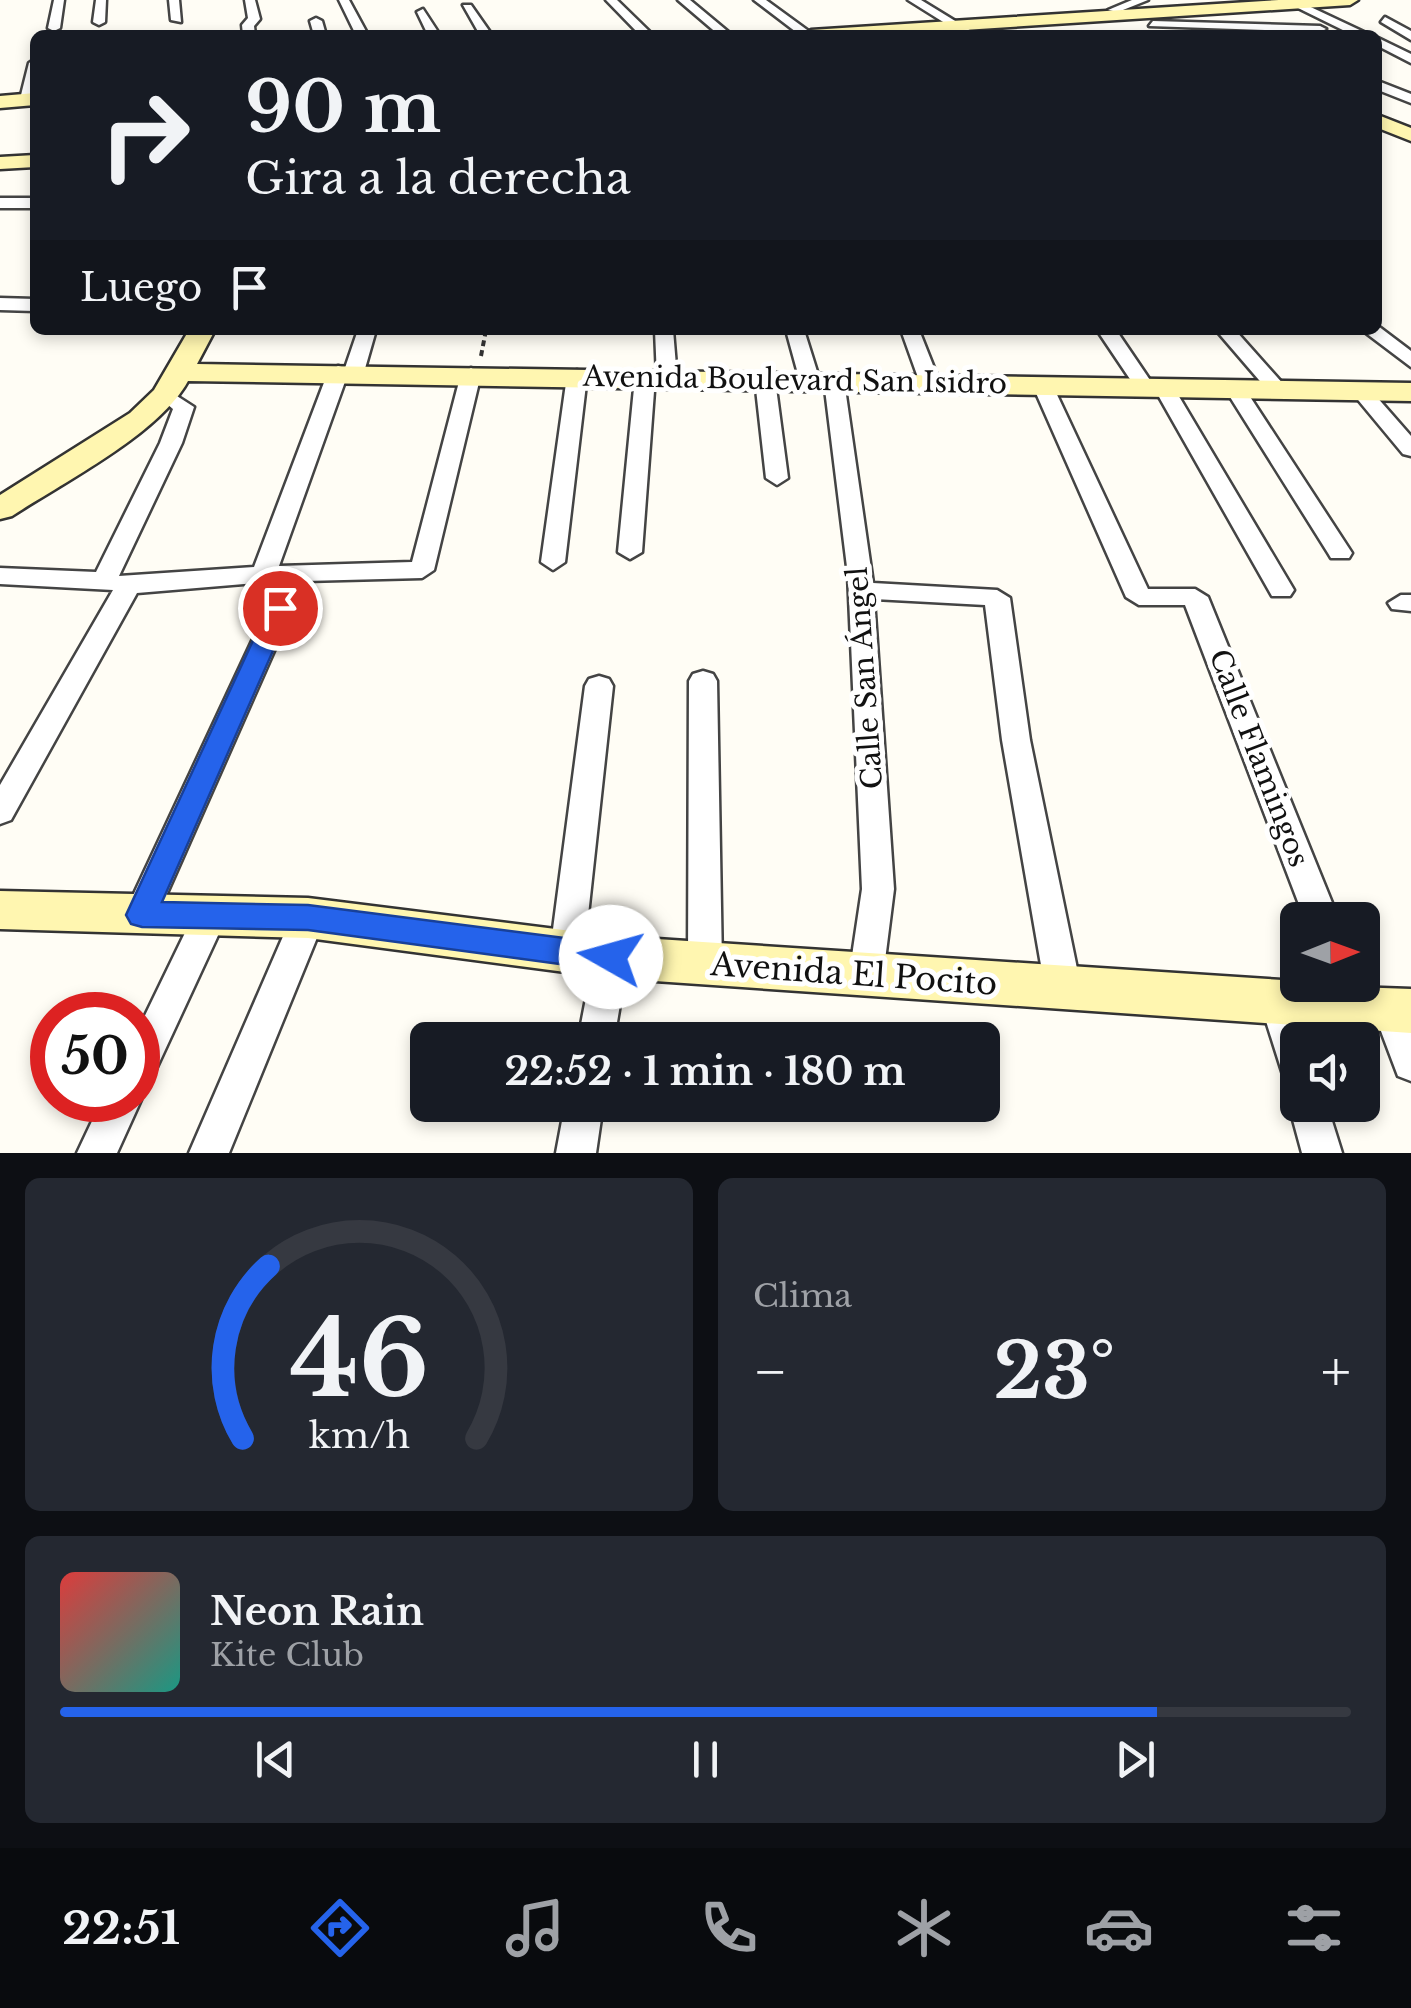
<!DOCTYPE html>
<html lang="es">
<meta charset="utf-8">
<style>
body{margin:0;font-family:"Libre Baskerville",serif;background:#242831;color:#f1f3f6;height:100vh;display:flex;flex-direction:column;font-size:38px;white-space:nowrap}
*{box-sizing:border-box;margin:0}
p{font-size:32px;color:#9ea1a6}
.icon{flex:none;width:55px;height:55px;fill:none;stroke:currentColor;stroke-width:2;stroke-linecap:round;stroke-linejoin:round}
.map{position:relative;height:1153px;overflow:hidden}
.panel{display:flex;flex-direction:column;gap:25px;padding:25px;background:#0d0f14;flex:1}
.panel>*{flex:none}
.banner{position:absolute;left:30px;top:30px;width:1352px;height:305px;border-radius:15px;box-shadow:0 5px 15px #0003;background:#171b24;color:#f1f3f6;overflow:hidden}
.needle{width:65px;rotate:89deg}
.buttons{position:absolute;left:1280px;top:902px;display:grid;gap:20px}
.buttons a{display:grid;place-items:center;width:100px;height:100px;border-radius:15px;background:#171b24;box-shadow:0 5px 15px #0003;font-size:50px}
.speed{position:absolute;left:30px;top:992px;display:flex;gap:20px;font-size:50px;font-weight:700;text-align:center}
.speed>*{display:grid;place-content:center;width:130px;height:130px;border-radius:50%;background:#171b24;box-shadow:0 5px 15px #0003;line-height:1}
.speed .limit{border:15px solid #d22;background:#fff;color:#111}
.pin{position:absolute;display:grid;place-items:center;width:85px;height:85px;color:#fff;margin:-42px;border:5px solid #fff;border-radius:50%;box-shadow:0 2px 10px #0007}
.me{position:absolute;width:110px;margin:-55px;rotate:277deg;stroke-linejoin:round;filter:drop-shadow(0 0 8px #0008)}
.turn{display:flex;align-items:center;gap:35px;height:210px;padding:0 50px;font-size:45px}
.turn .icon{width:130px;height:130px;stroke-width:2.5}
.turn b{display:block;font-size:70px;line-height:85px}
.then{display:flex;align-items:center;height:95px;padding:0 50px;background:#0003;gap:20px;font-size:38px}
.big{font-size:75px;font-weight:700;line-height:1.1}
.panel .widget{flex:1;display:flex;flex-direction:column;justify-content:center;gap:15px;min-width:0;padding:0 35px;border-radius:15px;background:#242831}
.panel .dial{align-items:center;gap:0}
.dial svg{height:260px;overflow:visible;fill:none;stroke:#363941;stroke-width:7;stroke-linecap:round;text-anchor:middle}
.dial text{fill:#f1f3f6;stroke:none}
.song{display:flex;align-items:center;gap:30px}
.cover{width:120px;height:120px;border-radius:15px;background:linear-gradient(135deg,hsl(0 70% 55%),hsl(170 70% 35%))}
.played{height:10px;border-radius:5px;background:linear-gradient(90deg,#2563eb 85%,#363941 85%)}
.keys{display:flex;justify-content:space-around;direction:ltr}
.heat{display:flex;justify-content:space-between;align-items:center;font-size:55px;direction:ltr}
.panel .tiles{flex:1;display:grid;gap:25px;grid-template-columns:1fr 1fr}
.widget:last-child{grid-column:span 2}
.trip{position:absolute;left:410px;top:1022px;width:590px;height:100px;border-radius:15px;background:#171b24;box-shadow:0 5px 15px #0003;font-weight:700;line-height:100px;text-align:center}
.tabs{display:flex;height:160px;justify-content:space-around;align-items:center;background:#090b0e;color:#9ea1a6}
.tabs .icon{width:70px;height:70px}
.tabs .on{color:#2563eb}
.tabs b{font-size:45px;color:#f1f3f6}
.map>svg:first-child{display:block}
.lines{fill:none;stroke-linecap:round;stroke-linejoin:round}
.street-casing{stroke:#444;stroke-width:5}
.secondary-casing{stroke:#333;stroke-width:5}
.path{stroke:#333;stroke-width:4;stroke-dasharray:6 4;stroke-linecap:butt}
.street{fill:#fff;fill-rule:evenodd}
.secondary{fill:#fff6b0;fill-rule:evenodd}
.route{fill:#2563eb;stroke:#184099;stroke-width:2.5}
.labels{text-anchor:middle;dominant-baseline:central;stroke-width:10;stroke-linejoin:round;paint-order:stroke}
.street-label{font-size:28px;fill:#111;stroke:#fff}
.near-street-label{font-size:32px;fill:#111;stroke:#fff}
</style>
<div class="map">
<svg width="1411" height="1153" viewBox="0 0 1411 1153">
<rect width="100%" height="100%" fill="#fffdf5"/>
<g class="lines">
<!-- street casing -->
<g class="street-casing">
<path id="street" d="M54,0H64L60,28L54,31L48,28Z
M96,0H106L105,22L99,25L93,22Z
M169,0H179L181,22L171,20Z
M245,0H255L260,19L254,26L255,35H243L242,25L248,18Z
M339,0H349L368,35H356Z
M606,0H617L653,35H640Z
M678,0H690L732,35H719Z
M754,0H766L814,35H800Z
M908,0H921L978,35H964Z
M1132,0H1148L1118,12L1108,10Z
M1300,2L1366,33L1368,35H1353L1296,7Z
M463,5H471L492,35H480Z
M423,9L440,35H428L417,12Z
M1385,17L1411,31V40L1381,22Z
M316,18L322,21L326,35H314L310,21Z
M1153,21L1320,26L1326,29L1320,32L1149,26Z
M1378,38L1411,54V63L1378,46Z
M35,59L31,100L19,103L29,63Z
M1378,81L1411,94V103L1378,90Z
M0,198H35V208H0Z
M0,298L35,299V311L0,310Z
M1378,326L1411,351V367L1362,330H1378Z
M358,330H376L364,372L354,378L347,376L279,566L412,562L461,374L471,368L481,374L434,570L422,578L305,581L153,925L141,929L129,925L124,915L280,581L137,593L11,820L0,824V785L113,590L0,584V568L96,572L160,443L173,409L156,395L166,389L194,407L182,443L119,576L254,567L328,372L338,366L345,368Z
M655,330H673L677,378L674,382H660L657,378Z
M786,330H804L820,381L817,385H803L800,381Z
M901,330H919L940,383L937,387H923L920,383Z
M1097,330H1116L1154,386L1164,381L1171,383L1294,590L1290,596H1272L1154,388L1145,393L1138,391Z
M1216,330H1235L1285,386V394H1271Z
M577,370L587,376L565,562L553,570L541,562L567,376Z
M645,372L655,378L642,552L630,559L618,552L635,378Z
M765,374L775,380L788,478L777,485L766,478L755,380Z
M834,375L844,381L873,583L997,590L1010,598L1030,740L1081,988L1075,999L1063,1003L1051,999L1045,988L1002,740L985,605L874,599L894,889L883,976L878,987L866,991L854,987L849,976L862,889L848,575L824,381Z
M1042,378L1052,384L1148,589H1195L1208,597L1339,920H1305L1185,605H1139L1126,597L1032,384Z
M1235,383L1245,389L1352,553L1349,558H1331L1328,553L1225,389Z
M1361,385L1368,387L1411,436V456L1403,454L1354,395L1351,391Z
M1401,595H1411V611L1392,609L1388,603Z
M703,671L713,674L717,681L722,964L717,975L705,979L693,975L688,964L689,681L693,674Z
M599,676L609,679L613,686L584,952L579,962L567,967L555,962L550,952L585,686L589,679Z
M210,902L222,906L227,916L151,1080L138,1085V1030L198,906Z
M308,904L320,908L325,918L229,1153H189L291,918L296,908Z
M611,942L623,947L628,957L614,1040H578L594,957L599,947Z
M1278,986L1291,991L1308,1040H1298V1086L1285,1081L1260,1002L1265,991Z
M1391,994L1404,999L1411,1016V1081L1398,1076L1373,1010L1378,999Z
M1298,1091V1105H1327L1342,1153H1302L1289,1105Z
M138,1092L141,1100L117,1153H77L102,1100H138Z
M565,1105H603L596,1153H556Z"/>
</g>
<!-- secondary casing -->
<g class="secondary-casing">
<path id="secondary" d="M1279,0H1358L1350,5L886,35H803L811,30Z
M35,93V105L0,108V96Z
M1378,115L1411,128V141L1378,128Z
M35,155V167L0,169V157Z
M189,330H215L197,364L1411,383V401L188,381C159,434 64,482 12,516L0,519V495L130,413L154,390Z
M0,891L308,898L611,936L1298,981V985L1411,989V1033L611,978L308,938L0,929Z"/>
</g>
<!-- path -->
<path class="path" d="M481,356L486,330"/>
<!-- street -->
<use href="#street" class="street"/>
<!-- secondary -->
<use href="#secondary" class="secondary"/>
</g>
<!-- route -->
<path class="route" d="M280,600L292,608L162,902L308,905L611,944L622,948L626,957L622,967L611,971L308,930L142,927L131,924L126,915L268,608Z"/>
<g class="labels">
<!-- street labels -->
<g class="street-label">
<text transform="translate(795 380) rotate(1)">Avenida Boulevard San Isidro</text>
<text transform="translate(865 678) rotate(-94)">Calle San Ángel</text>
<text transform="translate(1259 758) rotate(69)">Calle Flamingos</text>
</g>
<!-- near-street labels -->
<g class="near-street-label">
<text transform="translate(854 974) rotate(4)">Avenida El Pocito</text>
</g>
</g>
</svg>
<div class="buttons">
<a><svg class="needle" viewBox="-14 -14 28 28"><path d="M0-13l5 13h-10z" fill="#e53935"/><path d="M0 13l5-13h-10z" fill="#9ea1a6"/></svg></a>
<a><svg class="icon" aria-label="sound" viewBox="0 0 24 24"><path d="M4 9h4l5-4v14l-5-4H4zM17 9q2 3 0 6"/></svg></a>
</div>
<div class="speed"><div class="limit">50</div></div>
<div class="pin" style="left:280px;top:608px;background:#d93025"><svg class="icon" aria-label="arrive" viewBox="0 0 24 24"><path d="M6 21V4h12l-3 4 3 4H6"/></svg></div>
<svg class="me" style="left:611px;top:957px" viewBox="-20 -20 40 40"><circle r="19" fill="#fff"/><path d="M0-13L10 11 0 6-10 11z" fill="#2563eb"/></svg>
<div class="trip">22:52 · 1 min · 180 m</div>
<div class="banner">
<div class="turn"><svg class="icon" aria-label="right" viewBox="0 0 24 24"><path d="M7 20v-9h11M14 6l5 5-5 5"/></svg><div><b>90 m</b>Gira a la derecha</div></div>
<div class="then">Luego<svg class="icon" aria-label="arrive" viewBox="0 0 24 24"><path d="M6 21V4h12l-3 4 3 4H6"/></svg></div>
</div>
</div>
<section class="panel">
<div class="tiles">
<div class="widget dial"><svg viewBox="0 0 100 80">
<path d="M14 69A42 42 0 1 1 86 69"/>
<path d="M14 69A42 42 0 0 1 22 16" stroke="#2563eb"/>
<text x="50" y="56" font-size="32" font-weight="700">46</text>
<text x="50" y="72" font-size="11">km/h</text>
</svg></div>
<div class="widget"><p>Clima</p>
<div class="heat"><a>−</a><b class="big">23°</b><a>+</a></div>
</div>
<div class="widget">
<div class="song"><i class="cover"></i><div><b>Neon Rain</b><p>Kite Club</p></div></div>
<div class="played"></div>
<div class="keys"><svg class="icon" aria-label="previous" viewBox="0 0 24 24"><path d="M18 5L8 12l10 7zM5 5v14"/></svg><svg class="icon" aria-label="pause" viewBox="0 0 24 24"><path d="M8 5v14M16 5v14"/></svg><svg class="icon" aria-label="next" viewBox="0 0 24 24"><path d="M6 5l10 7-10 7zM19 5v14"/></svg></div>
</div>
</div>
</section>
<nav class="tabs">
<b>22:51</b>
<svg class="icon on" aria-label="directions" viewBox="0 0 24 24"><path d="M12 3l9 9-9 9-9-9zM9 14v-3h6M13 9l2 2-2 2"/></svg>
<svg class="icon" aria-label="music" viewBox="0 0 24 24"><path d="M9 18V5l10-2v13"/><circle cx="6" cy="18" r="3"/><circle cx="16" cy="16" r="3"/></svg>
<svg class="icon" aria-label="phone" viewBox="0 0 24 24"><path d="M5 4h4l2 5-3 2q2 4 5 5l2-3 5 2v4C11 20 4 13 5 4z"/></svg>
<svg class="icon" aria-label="climate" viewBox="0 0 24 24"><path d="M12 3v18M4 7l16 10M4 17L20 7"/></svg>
<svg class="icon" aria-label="car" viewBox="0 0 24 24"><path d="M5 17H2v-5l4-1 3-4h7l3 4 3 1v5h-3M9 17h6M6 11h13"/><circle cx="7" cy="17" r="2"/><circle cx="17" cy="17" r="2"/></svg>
<svg class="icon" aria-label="filters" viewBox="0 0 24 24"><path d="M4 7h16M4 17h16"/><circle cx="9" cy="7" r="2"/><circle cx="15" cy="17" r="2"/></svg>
</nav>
